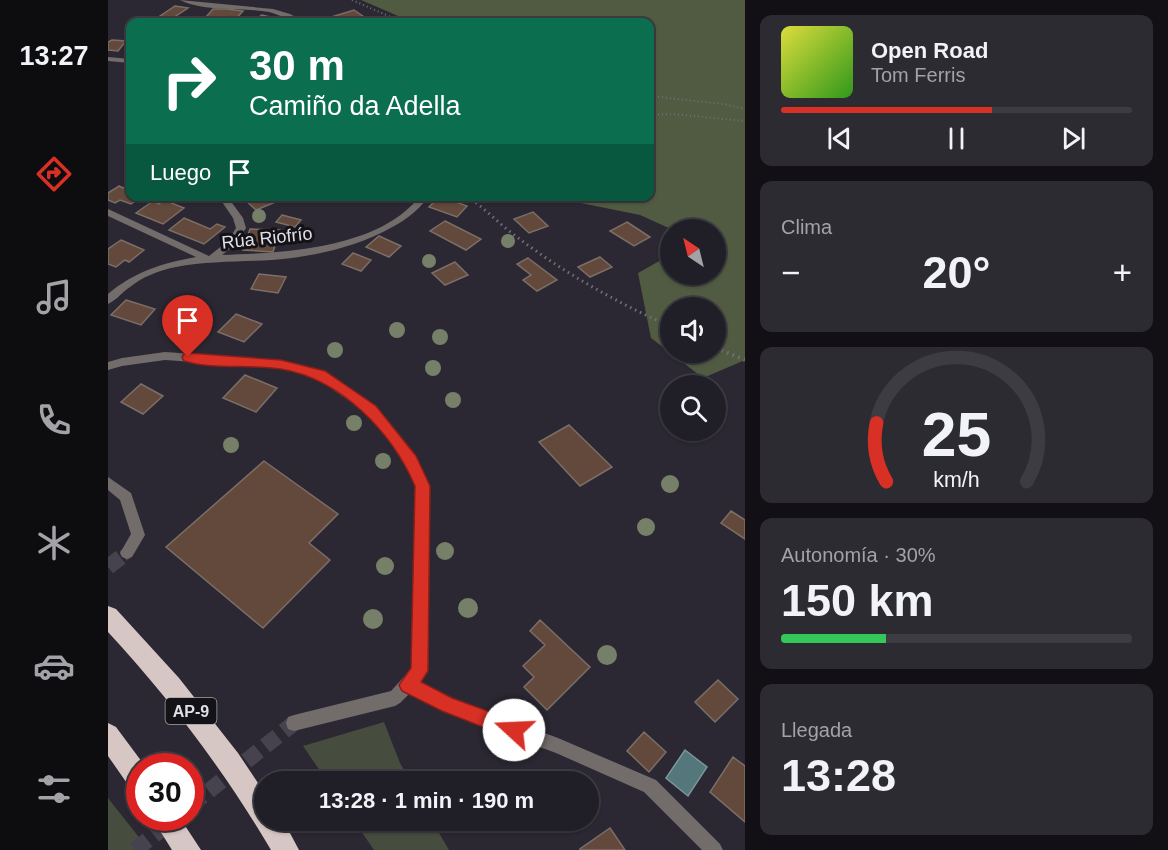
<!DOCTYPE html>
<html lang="es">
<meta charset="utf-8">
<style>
body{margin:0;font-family:Helvetica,sans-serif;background:#2d2b32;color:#f1f3f6;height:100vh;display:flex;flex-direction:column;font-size:22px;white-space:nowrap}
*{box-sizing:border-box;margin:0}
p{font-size:20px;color:#a2a2a7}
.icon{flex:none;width:33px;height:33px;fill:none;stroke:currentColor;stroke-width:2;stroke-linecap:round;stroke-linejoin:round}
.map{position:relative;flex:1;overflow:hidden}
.sheet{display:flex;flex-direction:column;gap:15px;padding:15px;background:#121015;width:423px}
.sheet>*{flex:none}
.hud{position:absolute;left:18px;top:18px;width:528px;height:183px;border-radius:12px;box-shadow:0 2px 4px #0004,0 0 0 2px #3d3c43;background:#0b6e4f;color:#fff;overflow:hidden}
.needle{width:39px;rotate:325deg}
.controls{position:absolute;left:552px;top:219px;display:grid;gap:12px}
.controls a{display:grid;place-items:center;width:66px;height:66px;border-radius:50%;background:#201e26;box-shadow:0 2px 4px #0004,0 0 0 2px #3d3c43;font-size:30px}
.speed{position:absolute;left:18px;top:753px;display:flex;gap:12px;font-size:30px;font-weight:700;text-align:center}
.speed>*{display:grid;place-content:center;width:78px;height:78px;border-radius:50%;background:#201e26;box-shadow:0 2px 4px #0004,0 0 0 2px #3d3c43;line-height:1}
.speed .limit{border:9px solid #d22;background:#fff;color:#111}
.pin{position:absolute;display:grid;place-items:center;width:51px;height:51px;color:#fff;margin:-62px -26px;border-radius:50% 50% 50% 0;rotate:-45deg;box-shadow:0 0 6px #0007}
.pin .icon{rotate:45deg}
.me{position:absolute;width:66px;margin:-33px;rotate:290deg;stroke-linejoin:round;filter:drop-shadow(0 0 4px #0008)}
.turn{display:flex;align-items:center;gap:21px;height:126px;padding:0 24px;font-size:27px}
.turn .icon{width:78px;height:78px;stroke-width:2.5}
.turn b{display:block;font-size:42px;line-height:51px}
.then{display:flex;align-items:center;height:57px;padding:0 24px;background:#0003;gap:12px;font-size:22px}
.big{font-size:45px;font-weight:700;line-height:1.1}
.sheet .tile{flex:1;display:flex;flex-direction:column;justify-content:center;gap:9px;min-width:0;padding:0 21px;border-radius:12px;background:#2d2b32}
.sheet .dial{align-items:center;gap:0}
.dial svg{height:156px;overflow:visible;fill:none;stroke:#3d3c43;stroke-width:7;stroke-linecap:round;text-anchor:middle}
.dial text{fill:#f1f3f6;stroke:none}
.song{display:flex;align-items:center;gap:18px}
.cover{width:72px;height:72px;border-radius:9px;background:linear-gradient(135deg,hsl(60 70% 55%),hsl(110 70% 35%))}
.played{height:6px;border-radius:3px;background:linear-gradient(90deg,#d93025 60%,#3d3c43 60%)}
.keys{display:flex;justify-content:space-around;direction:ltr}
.heat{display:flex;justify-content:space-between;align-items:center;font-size:33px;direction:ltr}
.charge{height:9px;border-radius:4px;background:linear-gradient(90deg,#34c759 30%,#3d3c43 0)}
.trip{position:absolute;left:146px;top:771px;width:345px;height:60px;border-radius:30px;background:#201e26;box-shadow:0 2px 4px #0004,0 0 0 2px #3d3c43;font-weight:700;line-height:60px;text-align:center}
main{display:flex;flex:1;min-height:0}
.menu{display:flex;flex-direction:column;width:108px;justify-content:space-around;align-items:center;background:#0d0c0f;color:#a2a2a7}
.menu .icon{width:42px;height:42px}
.menu .on{color:#d93025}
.menu b{font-size:27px;color:#f1f3f6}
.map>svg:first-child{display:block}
.green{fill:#464c3e}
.forest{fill:#515b42;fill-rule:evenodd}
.water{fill:#53777a;stroke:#7d969a;stroke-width:1.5}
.building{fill:#63493b;stroke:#7b6e67;stroke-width:1.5}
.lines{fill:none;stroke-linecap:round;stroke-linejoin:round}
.minor-tunnel-far1{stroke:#46434e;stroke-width:12;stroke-dasharray:12 6;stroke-linecap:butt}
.minor-tunnel{stroke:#46434e;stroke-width:16;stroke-dasharray:16 8;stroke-linecap:butt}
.path-far2{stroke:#72707a;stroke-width:2;stroke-dasharray:1 3;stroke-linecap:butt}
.path-far1{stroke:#72707a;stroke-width:3;stroke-dasharray:1.5 4;stroke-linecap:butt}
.path{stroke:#72707a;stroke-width:4;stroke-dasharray:1.5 4.5;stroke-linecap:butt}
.minor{fill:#726c6b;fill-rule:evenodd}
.motorway{fill:#d7c7c4;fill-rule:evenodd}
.tree{fill:#768069}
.route{fill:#d93025;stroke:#8d1f18;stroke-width:1.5}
.labels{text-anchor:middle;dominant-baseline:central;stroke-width:6;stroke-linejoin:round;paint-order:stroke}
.shield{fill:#131217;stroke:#a2a2a8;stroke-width:1.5}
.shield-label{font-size:16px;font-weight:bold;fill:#e0dfe6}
.street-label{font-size:18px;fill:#e0dfe6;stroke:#131217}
</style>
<main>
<nav class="menu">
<b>13:27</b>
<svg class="icon on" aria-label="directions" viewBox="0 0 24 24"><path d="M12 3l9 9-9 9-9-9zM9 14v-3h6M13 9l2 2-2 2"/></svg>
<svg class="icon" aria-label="music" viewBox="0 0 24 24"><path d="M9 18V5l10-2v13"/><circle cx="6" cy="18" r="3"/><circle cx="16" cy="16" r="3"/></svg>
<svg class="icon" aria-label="phone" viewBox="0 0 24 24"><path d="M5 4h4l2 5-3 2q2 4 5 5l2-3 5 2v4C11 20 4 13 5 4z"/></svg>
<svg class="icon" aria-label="climate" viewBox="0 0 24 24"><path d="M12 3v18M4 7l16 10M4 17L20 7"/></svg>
<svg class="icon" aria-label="car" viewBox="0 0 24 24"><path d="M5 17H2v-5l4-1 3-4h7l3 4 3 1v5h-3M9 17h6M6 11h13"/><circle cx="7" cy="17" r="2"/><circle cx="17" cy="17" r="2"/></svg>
<svg class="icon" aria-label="filters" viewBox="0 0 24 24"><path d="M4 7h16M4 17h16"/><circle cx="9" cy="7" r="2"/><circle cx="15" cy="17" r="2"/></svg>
</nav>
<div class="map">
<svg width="637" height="850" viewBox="0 0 637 850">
<rect width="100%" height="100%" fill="#2b2833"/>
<!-- green -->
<path class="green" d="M276,722L292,763L302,781H219L195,746Z
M0,798L41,850H0Z
M246,821H324L341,850H266Z"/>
<!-- forest -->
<path class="forest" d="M253,0H637V360L595,378L543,338L530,273L562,255V274H608V230L563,229L532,215L443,197L542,196V22H304ZM562,308H608V352H562Z"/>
<!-- water -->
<path class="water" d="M577,750L599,767L580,796L558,778Z"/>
<!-- building -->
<path class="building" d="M67,6L80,8L65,18L52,16Z
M105,9H119L135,11L125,22L98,17Z
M246,10L259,19L247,22H226L220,18Z
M154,15L166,18L173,20L170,22H142Z
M4,40L18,41L10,51L0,50V42Z
M11,186L22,191V196H35L23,204L12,200L7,203L0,200V193Z
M133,196H166L170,201L148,210Z
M332,196L359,206L349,217L321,207Z
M56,200L76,208L55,224L28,213L45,201L51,204Z
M425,212L440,226L421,233L406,219Z
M174,215L193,220L187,227L168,222Z
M76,218L102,229L109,224L117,227L96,244L61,230Z
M337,221L373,239L358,250L322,231Z
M519,222L542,237L526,246L502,231Z
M142,229L172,230L165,252L135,250Z
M271,236L293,246L281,257L258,247Z
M13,240L36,250L21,262L17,260L8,267L0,264V249Z
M245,253L263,260L253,271L234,264Z
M492,257L504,267L482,277L470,267Z
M420,258L449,280L429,291L415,280L423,275L409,264Z
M347,262L360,275L337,285L324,273Z
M151,274L178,277L170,293L143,289Z
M18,300L47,309L33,325L3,315Z
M128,314L154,324L136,342L110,332Z
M137,375L169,388L148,412L115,398Z
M33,384L55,396L35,414L13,402Z
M461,425L504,467L472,486L431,442Z
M156,461L230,514L201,543L222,560L155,628L58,547Z
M623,511L637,520V539L613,523Z
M432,620L482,667L439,710L416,687L426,677L415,666L437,645L422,631Z
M610,680L630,699L607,722L587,702Z
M536,732L558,752L541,772L519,751Z
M625,757L637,766V822L602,792Z
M502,828L517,850H472V849Z"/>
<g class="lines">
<!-- minor-tunnel-far1 -->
<path class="minor-tunnel-far1" d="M15,556L19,553"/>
<!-- minor-tunnel -->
<path class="minor-tunnel" d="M0,567L17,554
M82,806L186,723
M27,850L68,818"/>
<!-- path-far2 -->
<path class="path-far2" d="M244,0L294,22
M542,96L615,104L637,109
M542,115L566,114L637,121"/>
<!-- path-far1 -->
<path class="path-far1" d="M359,196C378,209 394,227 413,240C457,273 506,301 557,324"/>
<!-- path -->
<path class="path" d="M553,323L562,327
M608,348L637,360"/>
<!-- minor -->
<path class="minor" d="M72,0L165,9L182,14L197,22C185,23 173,15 161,12C134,7 95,12 72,0Z
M0,57L22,59V63L0,61Z
M110,196H119L135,218L138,228L127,245L114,255C175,253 271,249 312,196H321C309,213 293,223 275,232C241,249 201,257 164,260C131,262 99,261 68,267C52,270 34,277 22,287C14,292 9,300 0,304V294C26,272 54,263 88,257L0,216V209L101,256L120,241L128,228L125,218Z
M57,352L173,360L216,372L267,407L307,456L320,486V671L312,683L344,699L450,738L548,780L612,844L615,850H594L536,792L448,753L334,711L301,694L292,703L287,706L186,731L180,729L178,723L180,717L186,715L283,691L304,668L308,486L298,463L259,413L208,378L173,368L57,360L14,366L0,370V362L14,358Z
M0,477L23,493L37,535L24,557L19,559L14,557L12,553L23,534L12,500L0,490Z"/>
<!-- motorway -->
<path class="motorway" d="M0,606L8,609L71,678L130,753L156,792V820H175L191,850H163C117,772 62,699 0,632Z
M0,723L8,727L37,766H32V792L23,789L0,756Z
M44,818H72L93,850H64Z"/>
</g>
<!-- trees -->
<g class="tree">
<circle cx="151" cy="216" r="7"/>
<circle cx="400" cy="241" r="7"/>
<circle cx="321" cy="261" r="7"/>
<circle cx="289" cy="330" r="8"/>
<circle cx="332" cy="337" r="8"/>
<circle cx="227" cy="350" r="8"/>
<circle cx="325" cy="368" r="8"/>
<circle cx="345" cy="400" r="8"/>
<circle cx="246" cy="423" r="8"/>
<circle cx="123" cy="445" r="8"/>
<circle cx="275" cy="461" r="8"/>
<circle cx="562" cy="484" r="9"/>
<circle cx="538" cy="527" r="9"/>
<circle cx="337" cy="551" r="9"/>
<circle cx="277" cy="566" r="9"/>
<circle cx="360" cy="608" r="10"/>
<circle cx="265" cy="619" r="10"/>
<circle cx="499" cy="655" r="10"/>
</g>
<!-- route -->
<path class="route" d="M80,353L173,360L217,371L268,406L308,456L322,486L320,671L313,682L344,698L412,723L415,730L412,736L406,739L334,711L294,691L291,685L303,668L307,486C284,432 233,379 173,369C141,364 106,370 76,361L74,357L76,354Z"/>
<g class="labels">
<!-- shield labels -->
<rect class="shield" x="57.5" y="698" width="51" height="26" rx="4.5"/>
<g class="shield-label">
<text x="83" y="711">AP-9</text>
</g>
<!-- street labels -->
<g class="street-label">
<text transform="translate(159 238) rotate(-6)">Rúa Riofrío</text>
</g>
</g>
</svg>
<div class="controls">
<a><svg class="needle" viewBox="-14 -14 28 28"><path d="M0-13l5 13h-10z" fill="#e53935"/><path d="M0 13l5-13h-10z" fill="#a2a2a7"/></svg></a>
<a><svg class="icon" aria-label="sound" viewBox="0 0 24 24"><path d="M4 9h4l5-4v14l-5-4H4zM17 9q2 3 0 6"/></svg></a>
<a><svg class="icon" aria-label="search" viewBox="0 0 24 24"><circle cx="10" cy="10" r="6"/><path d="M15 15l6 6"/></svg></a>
</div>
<div class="speed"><div class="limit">30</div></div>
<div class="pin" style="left:80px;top:357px;background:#d93025"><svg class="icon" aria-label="arrive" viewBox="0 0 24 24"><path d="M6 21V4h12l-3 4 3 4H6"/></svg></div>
<svg class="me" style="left:406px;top:730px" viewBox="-20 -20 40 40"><circle r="19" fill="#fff"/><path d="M0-13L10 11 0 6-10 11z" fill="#d93025"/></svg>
<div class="trip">13:28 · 1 min · 190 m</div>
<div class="hud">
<div class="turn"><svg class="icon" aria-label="right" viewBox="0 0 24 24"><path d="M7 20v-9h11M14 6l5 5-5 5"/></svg><div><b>30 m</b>Camiño da Adella</div></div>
<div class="then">Luego<svg class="icon" aria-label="arrive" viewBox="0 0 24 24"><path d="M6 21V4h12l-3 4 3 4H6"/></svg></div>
</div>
</div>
<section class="sheet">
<div class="tile">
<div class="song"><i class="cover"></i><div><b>Open Road</b><p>Tom Ferris</p></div></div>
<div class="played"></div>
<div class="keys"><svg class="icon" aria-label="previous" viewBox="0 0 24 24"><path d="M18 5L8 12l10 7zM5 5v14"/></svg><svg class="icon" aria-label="pause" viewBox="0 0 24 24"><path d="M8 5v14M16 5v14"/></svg><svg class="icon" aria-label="next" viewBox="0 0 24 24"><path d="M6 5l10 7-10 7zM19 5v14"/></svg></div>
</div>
<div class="tile"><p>Clima</p>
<div class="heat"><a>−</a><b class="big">20°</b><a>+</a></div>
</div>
<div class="tile dial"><svg viewBox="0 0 100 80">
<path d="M14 69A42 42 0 1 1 86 69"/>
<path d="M14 69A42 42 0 0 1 9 39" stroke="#d93025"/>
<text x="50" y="56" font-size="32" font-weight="700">25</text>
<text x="50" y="72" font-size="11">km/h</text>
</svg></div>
<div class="tile"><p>Autonomía · 30%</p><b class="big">150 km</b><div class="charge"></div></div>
<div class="tile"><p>Llegada</p><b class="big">13:28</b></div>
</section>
</main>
